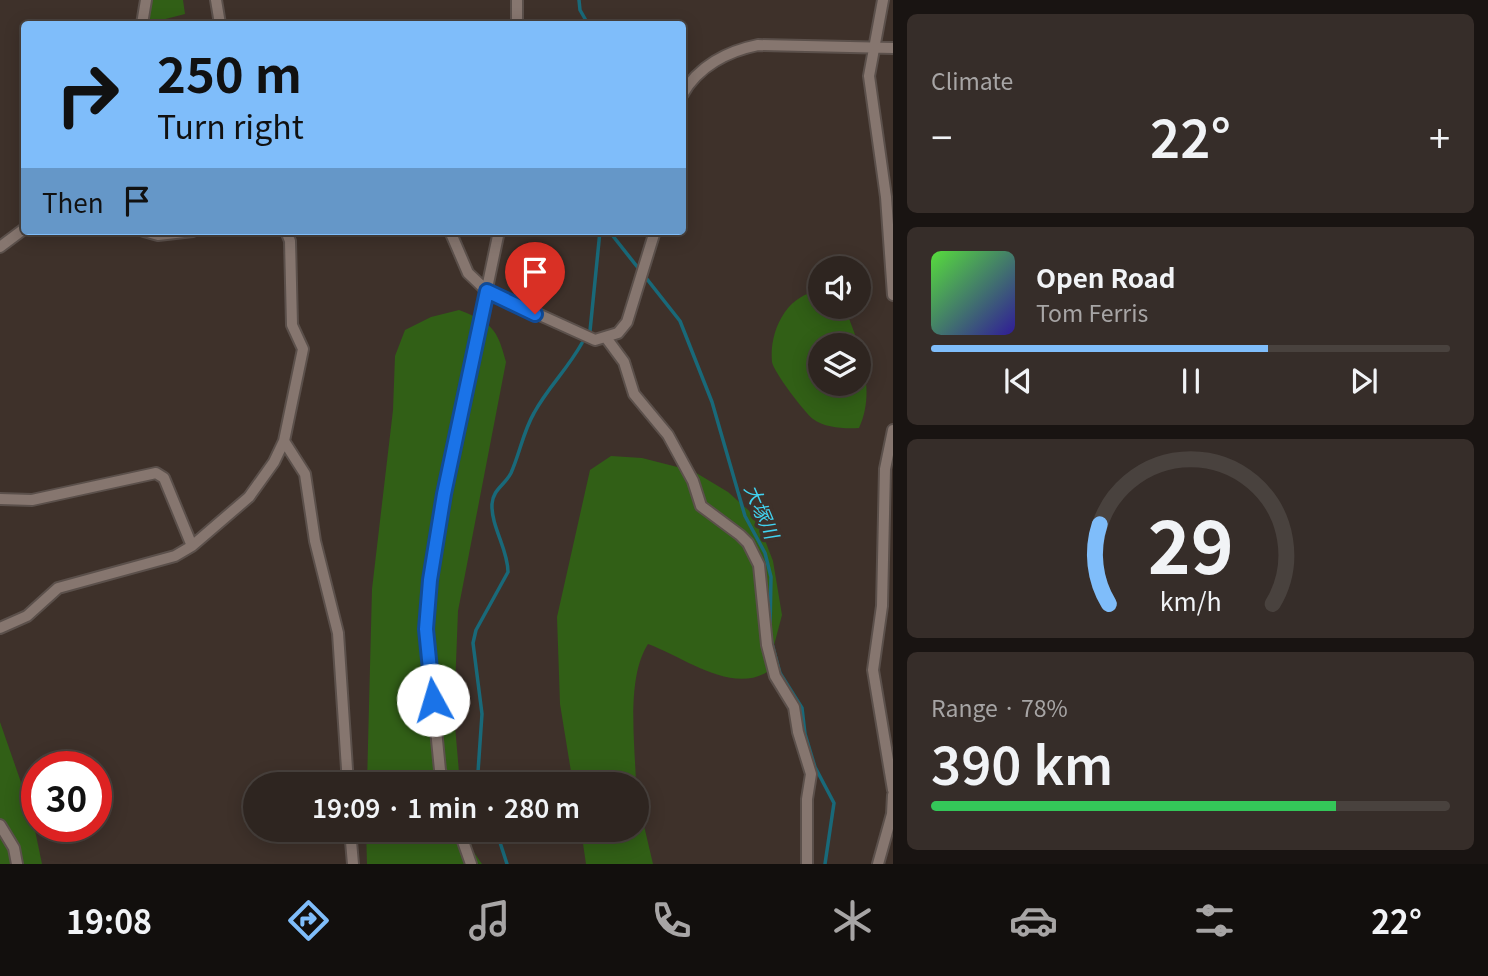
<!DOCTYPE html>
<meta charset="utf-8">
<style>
body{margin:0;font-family:Georgia,"Noto Sans JP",serif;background:#362d29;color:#f1f3f6;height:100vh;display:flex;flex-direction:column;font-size:26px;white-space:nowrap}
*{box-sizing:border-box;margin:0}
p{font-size:23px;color:#a7a5a5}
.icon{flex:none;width:38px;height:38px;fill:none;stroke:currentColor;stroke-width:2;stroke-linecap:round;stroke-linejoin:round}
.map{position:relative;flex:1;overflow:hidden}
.details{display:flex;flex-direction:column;gap:14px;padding:14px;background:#191412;width:595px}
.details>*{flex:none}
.top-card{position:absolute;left:21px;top:21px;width:665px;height:214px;border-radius:7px;box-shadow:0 4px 18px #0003,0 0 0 2px #49423e;background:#7fbdfa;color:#111;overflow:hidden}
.controls{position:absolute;left:808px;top:256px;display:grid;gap:14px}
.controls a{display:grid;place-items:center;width:63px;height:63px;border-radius:50%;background:#2e2520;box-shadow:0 4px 18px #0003,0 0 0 2px #49423e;font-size:35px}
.speed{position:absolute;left:21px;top:751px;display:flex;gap:14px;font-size:35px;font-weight:700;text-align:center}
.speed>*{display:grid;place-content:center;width:91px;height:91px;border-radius:50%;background:#2e2520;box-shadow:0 4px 18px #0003,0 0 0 2px #49423e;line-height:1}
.speed .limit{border:10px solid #d22;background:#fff;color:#111}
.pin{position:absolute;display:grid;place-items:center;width:60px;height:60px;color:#fff;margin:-72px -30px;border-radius:50% 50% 50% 0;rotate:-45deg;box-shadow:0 0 7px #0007}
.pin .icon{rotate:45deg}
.me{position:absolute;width:77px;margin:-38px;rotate:354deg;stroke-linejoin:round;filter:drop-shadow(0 0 5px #0008)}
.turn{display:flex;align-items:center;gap:24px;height:147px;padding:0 21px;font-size:32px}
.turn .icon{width:91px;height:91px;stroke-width:2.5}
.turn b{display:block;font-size:49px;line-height:60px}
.then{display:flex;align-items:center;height:66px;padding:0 21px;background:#0003;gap:14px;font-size:26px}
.big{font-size:52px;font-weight:600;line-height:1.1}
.details .card{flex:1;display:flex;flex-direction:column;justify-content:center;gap:10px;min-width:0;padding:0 24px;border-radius:10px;background:#362d29}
.details .dial{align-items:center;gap:0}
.dial svg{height:182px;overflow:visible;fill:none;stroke:#49423e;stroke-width:7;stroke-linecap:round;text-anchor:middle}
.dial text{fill:#f1f3f6;stroke:none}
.song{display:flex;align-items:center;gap:21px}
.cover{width:84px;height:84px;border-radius:10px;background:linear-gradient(135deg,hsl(110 70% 55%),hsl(250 70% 35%))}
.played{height:7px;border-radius:4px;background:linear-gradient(90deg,#7fbdfa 65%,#49423e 65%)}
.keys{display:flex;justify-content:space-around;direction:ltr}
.heat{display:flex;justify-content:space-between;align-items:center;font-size:38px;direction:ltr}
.charge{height:10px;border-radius:5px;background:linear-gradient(90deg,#34c759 78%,#49423e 0)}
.trip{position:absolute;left:243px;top:772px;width:406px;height:70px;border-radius:35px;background:#2e2520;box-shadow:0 4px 18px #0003,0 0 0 2px #49423e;font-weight:600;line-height:70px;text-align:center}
.dock{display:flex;height:112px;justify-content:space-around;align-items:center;background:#120f0d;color:#a7a5a5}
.dock .icon{width:49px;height:49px}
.dock .current{color:#7fbdfa}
.dock b{font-size:32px;color:#f1f3f6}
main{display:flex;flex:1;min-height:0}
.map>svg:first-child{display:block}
.green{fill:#315f16;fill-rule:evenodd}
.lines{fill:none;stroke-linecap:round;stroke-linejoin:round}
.stream{stroke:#196979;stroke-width:3.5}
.street-casing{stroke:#5b504b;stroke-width:14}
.street{stroke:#86766f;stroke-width:10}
.route-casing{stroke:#114b97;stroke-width:18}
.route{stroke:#1a73e8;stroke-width:12}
.labels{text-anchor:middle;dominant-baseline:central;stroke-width:7;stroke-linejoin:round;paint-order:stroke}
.water-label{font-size:19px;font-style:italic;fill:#41d3f1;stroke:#3e312a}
</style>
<main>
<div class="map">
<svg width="893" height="864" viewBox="0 0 893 864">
<rect width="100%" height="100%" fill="#3e312a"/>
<!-- green -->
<path class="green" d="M151,0H183L185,14L146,24Z
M821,291V306H844C859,343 877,390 859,428C845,429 825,428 813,419C805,413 773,371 772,362C769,331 787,293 821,291ZM821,345H859V383H821Z
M459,310C492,323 497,328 506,362L458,611L454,714L460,784H367L372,589L393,410L395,356L405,330L431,317Z
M611,456L642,458L693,471L728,492L756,517L773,561L782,615L767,672C731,694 684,657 648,644C626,678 635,744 636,784H573L560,704L557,617L590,470Z
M0,722L31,811L42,864H0Z
M637,796L653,864H586L581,830H637Z
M366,830H467L473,851L482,864H367Z"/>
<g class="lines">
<!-- stream -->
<path class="stream" d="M579,0L580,10L588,24
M609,231L680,321L712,402L745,516L765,553L771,577L770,629
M590,331L600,231
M771,640L780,673L802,708L805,734L815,767L834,803L825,864
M482,784L478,772L482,714L473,643L476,630L508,572C508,549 491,527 492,504C493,489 505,485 511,473C520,453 523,432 534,413C548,387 567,370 582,343
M496,830L507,864"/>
<!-- street casing -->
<g class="street-casing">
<path id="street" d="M216,0L220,24
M517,0V24
M883,0L869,76L886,197L893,295
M142,24L146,0
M682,95C698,66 728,51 758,45L893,48
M144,231L158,235L193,231
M450,231L468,273L487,291L595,340L618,333L627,322L655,231
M0,247L24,229
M607,339L624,362L634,394L668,435L693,481L701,506L740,535L748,543L759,565L767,645L775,676L794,707L798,732L811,774L807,799V864
M893,430L885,469L882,606L873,670L893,790
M284,441L305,474L315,541L338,633L348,784
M0,499L32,500L156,473L164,478L192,546L249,497L274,462L284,441L303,349L292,325L290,241L286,231
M0,628L27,616L58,588L175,556L192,546
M444,784L440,770L426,629L430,580L444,493L499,231
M0,825L14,848L17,864
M350,830L353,864
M459,830L471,864
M878,864L892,814L893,795"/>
</g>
<!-- street -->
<use href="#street" class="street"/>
</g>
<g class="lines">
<!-- route casing -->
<g class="route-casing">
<path id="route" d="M433,700L426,629L430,580L444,494L487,291L535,314"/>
</g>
<!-- route -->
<use href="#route" class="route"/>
</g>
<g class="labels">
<!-- water labels -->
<g class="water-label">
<text transform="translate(763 511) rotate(67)">大塚川</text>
</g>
</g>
</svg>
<div class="controls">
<a><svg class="icon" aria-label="sound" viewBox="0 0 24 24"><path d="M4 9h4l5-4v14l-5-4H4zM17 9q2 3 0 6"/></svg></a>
<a><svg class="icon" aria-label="layers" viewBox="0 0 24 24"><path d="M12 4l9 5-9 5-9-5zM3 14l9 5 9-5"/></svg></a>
</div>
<div class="speed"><div class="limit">30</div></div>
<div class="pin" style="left:535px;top:314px;background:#d93025"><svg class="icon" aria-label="arrive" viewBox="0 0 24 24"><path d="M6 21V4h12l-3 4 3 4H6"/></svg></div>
<svg class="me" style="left:433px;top:700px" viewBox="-20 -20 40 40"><circle r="19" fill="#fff"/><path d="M0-13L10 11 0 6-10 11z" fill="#1a73e8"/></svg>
<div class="trip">19:09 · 1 min · 280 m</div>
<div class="top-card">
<div class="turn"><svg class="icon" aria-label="right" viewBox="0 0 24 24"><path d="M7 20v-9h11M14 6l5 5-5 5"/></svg><div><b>250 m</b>Turn right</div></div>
<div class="then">Then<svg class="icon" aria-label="arrive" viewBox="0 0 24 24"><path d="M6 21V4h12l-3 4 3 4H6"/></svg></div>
</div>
</div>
<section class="details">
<div class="card"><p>Climate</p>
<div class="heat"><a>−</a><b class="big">22°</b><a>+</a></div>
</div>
<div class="card">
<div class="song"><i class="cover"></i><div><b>Open Road</b><p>Tom Ferris</p></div></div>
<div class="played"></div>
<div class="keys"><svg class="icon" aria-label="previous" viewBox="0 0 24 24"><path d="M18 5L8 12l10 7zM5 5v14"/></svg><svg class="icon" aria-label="pause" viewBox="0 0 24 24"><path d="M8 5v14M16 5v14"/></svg><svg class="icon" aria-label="next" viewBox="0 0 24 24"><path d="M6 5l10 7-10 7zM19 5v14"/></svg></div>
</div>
<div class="card dial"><svg viewBox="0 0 100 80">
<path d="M14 69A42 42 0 1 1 86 69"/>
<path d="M14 69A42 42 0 0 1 10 34" stroke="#7fbdfa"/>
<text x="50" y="56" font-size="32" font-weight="700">29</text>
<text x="50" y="72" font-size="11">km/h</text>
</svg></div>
<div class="card"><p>Range · 78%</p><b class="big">390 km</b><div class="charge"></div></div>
</section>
</main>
<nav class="dock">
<b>19:08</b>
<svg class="icon current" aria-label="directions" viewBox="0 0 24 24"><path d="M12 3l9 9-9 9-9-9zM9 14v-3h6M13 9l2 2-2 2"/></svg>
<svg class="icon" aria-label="music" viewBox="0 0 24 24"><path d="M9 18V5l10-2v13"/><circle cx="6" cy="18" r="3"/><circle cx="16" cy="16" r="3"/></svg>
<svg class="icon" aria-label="phone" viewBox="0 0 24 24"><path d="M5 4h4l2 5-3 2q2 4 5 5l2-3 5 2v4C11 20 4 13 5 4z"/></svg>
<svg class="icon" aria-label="climate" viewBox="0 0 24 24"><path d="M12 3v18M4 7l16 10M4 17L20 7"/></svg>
<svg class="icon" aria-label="car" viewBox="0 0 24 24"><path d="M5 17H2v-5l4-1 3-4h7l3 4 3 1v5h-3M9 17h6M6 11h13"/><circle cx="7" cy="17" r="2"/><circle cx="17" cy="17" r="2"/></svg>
<svg class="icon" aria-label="filters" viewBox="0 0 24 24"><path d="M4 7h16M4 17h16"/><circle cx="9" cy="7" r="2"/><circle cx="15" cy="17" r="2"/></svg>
<b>22°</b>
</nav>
